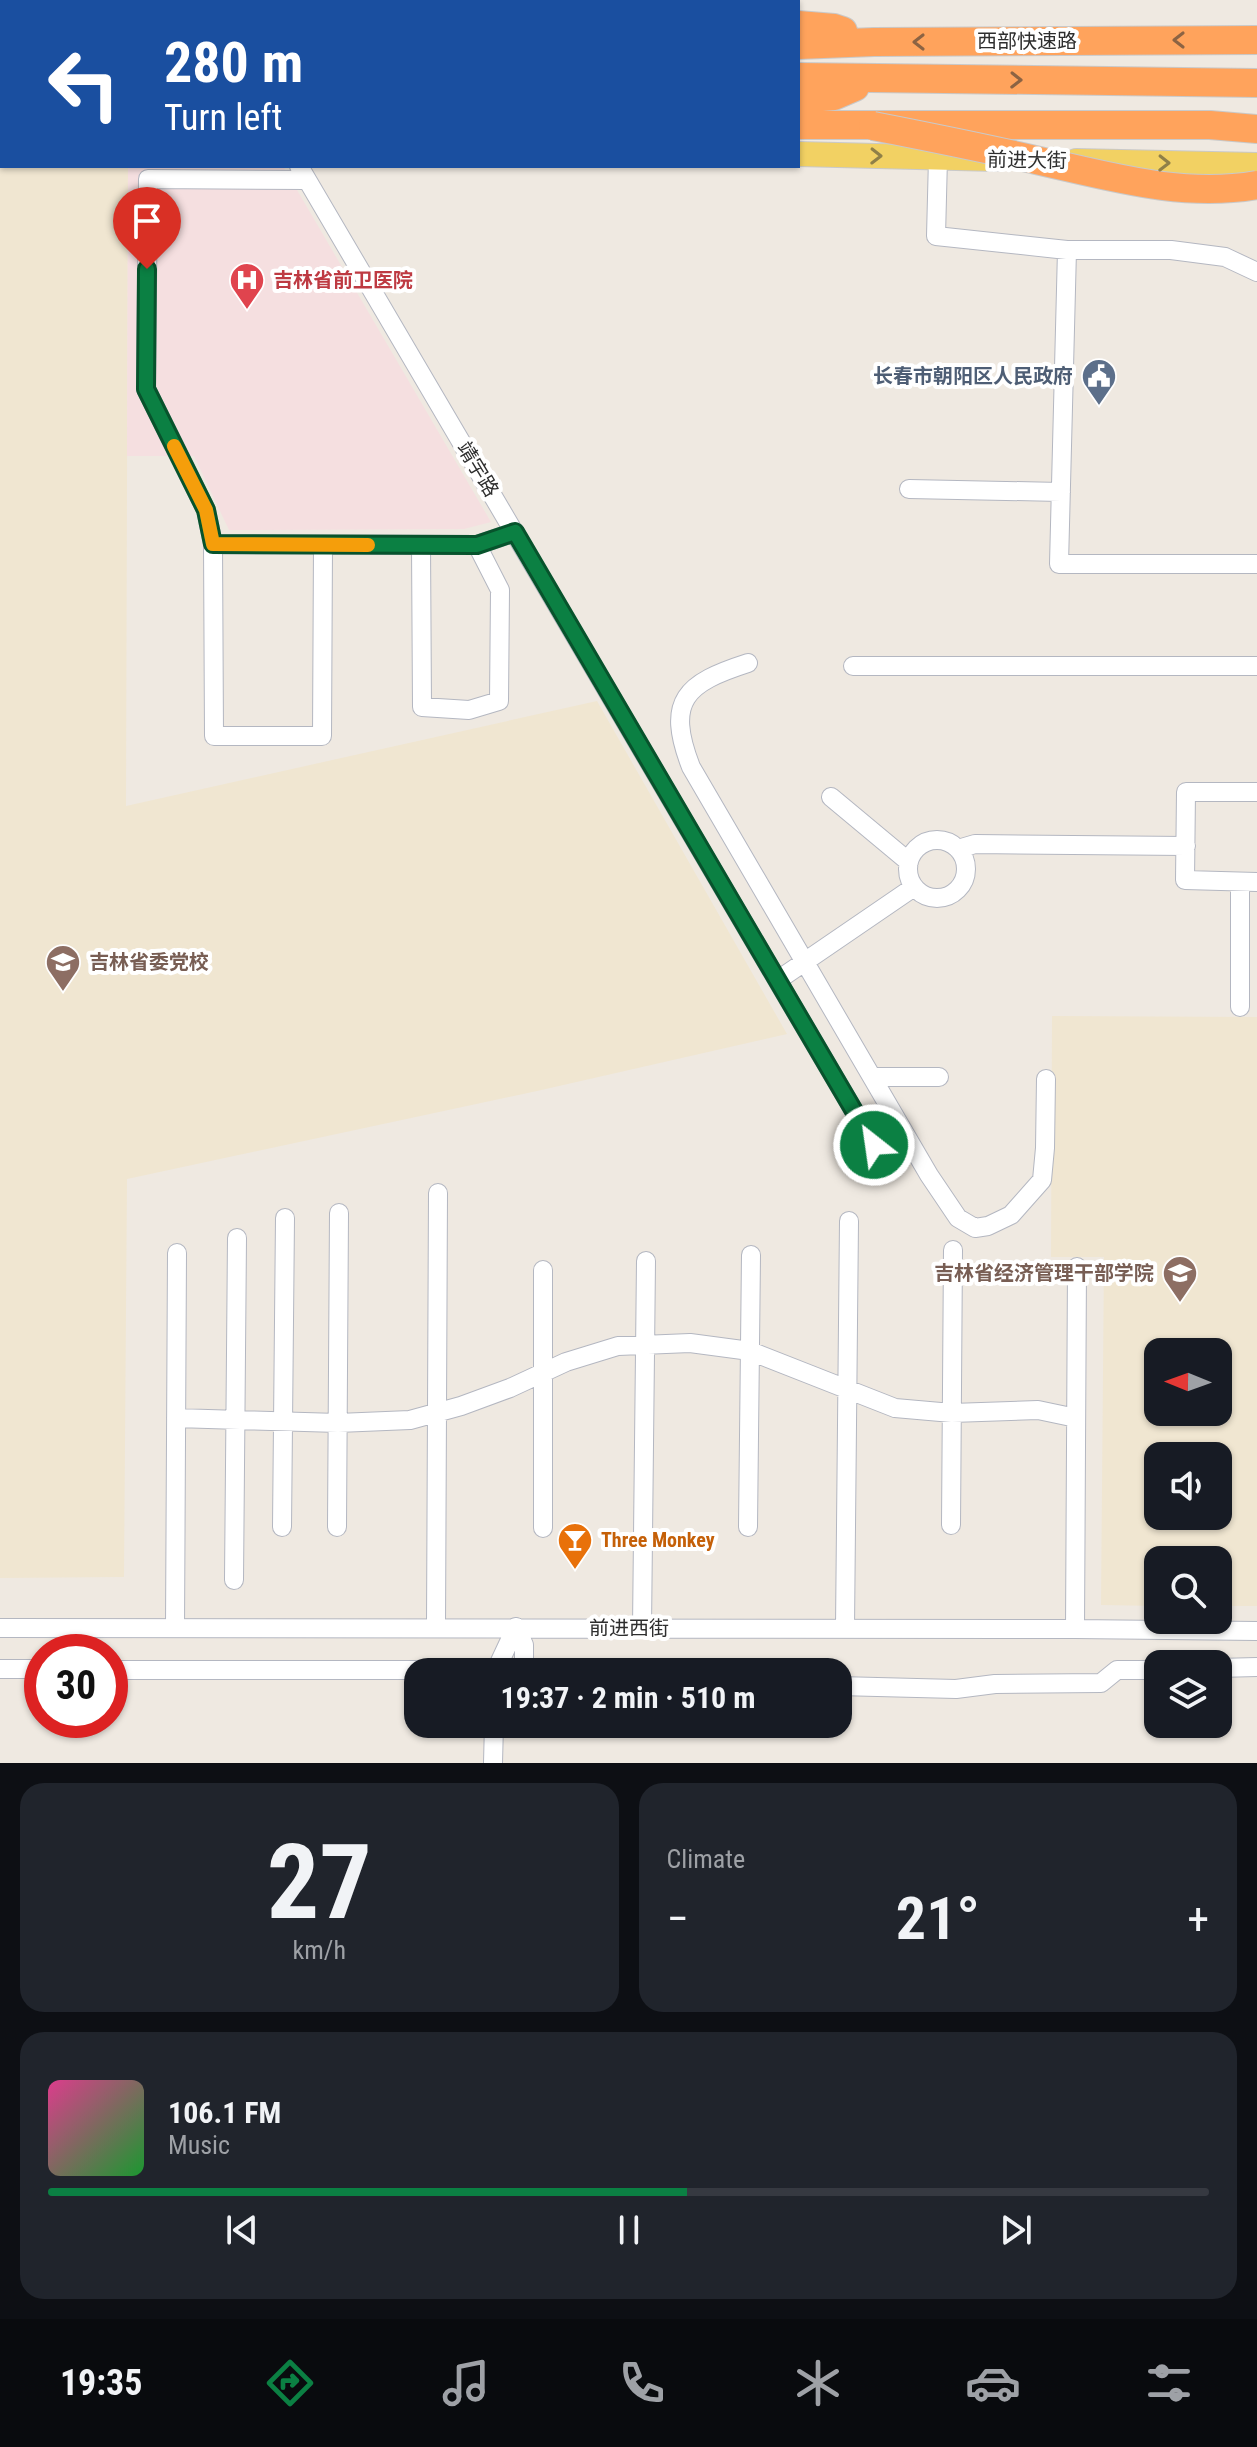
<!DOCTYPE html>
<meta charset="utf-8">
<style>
body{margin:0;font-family:"Roboto Condensed","Noto Sans SC",sans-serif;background:#20242c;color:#f1f3f6;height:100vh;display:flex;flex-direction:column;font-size:30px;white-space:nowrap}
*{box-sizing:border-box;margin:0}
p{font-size:26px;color:#9ea1a6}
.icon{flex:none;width:44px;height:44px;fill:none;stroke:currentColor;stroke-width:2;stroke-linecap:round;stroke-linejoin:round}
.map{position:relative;height:1763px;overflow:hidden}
.panel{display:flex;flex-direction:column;gap:20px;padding:20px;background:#0d0f14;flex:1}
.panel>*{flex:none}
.guide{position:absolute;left:0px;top:0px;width:800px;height:168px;box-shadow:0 2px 6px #0004;background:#1a4fa0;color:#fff;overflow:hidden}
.needle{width:52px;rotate:271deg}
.buttons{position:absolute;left:1144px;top:1338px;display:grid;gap:16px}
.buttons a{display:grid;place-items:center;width:88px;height:88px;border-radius:16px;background:#171b24;box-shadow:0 2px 6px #0004;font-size:40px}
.speed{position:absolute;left:24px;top:1634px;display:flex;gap:16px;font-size:40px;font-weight:700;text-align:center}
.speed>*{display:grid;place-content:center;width:104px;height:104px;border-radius:50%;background:#171b24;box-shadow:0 2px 6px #0004;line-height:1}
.speed .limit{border:12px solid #d22;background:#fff;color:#111}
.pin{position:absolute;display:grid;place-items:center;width:68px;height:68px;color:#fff;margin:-82px -34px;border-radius:50% 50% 50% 0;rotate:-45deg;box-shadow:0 0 8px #0007}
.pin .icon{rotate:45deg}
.me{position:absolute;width:88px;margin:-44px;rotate:330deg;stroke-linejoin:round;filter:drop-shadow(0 0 6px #0008)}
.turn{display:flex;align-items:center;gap:28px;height:168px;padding:0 32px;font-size:36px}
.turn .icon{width:104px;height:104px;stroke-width:2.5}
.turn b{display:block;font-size:56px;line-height:68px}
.big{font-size:60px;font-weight:700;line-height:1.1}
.panel .widget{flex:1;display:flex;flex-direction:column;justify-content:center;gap:12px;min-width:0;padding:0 28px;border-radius:24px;background:#20242c}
.panel .dial{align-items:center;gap:0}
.dial b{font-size:104px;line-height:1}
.song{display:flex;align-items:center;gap:24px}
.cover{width:96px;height:96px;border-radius:12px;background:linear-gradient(135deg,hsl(330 70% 55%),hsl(130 70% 35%))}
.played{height:8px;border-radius:4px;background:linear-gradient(90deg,#0b8043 55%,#363941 55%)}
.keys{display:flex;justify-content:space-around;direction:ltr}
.heat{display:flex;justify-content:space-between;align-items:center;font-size:44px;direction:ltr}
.panel .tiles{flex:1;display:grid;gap:20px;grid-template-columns:1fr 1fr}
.widget:last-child{grid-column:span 2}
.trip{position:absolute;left:404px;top:1658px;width:448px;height:80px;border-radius:24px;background:#171b24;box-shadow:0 2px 6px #0004;font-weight:700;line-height:80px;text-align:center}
.tab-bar{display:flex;height:128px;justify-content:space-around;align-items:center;background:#090b0e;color:#9ea1a6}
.tab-bar .icon{width:56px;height:56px}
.tab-bar .selected{color:#0b8043}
.tab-bar b{font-size:36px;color:#f1f3f6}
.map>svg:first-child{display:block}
.education{fill:#f0e6d1;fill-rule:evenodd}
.medical{fill:#f5dfe0}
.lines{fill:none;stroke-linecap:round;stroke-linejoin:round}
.minor-casing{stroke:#b4b7c1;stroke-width:20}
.major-casing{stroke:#c9c9c9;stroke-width:26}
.highway-casing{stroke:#c9c9c9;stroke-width:30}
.minor{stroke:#fff;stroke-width:18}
.major{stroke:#f2d163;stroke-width:24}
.highway{stroke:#ffa35c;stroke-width:28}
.highway-bridge-casing{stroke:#c9c9c9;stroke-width:30;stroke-linecap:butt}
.highway-bridge{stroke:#ffa35c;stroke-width:28}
.oneway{stroke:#8c6343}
.oneway2{stroke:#908048}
.route-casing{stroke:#07532c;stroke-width:20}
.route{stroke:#0b8043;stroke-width:14}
.slow{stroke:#f59e0b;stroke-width:14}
.labels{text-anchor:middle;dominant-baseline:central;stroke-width:8;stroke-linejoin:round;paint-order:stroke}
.street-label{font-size:20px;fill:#2e2e2e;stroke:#fff}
.health-label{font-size:20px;font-weight:bold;fill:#be3a42;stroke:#fff;text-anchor:start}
.service-label{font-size:20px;font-weight:bold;fill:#4e5e75;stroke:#fff;text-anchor:end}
.education-label{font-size:20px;font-weight:bold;fill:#785e54;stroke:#fff;text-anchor:start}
.food-label{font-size:20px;font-weight:bold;fill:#c56008;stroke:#fff;text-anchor:start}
</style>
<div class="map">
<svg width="1257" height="1763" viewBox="0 0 1257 1763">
<rect width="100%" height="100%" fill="#efe9e1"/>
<!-- education -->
<path class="education" d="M0,158H2V166H128L126,806L597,701L787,1034L537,1091L127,1179L124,1577L0,1578Z
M1052,1016L1257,1017V1606H1218V1560H1158V1606L1101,1605L1104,1257H1051ZM1158,1352H1218V1412H1158ZM1158,1456H1218V1516H1158Z"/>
<!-- medical -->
<path class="medical" d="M128,166H283L491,522L464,529L229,530L194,456H127Z"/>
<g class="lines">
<!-- minor casing -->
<g class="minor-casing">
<path id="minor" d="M938,158L936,236L1067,250H1171L1225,257L1257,272
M299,166L874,1145
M307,180L148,179L146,389L206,510L213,544L477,545L515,532
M1067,250L1059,564H1257
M909,489L1061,492
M213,544L214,736H322L323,546
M421,545L422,707L469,710L499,701L500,590L477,545
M748,663C686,683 665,700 691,767L929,1175L958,1218L975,1228L988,1226L1011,1215L1042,1180L1045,1148L1046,1079
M853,666H1257
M1257,792H1186L1185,880L1257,882
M831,797L909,862
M908 869a29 29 0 1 1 58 0a29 29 0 1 1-58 0Z
M958,849L975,844L1186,846
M778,980L914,887
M1240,1007V882
M872,1077H939
M543,1270V1528
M176,1418L338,1423L410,1420L461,1406L510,1388L566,1362L618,1346L690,1343L750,1351L895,1408L952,1413L1038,1410L1076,1418
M951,1525L953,1250
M282,1527L285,1218
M337,1527L339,1213
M748,1527L751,1255
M234,1580L237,1238
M436,1627L438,1193
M516,1627L524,1645V1668L529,1672
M0,1628L1075,1629L1257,1631
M175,1628L177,1253
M642,1628L646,1261
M845,1628L849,1221
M1075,1629L1077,1267
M1218,1668L1257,1667
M0,1669H42
M110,1670H495
M495,1672L516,1627
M838,1686L956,1689L995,1684L1101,1683L1117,1670H1158
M493,1763L494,1724"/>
</g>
<!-- major casing -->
<g class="major-casing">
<path id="major" d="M0,129H2
M798,154L996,159
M1076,161L1257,165"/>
</g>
<!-- highway casing -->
<g class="highway-casing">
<path id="highway" d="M411,0L424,2
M450,2L474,0
M0,24L2,23
M798,25L834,28L843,31
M798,45L874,42L1257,40
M0,46H2
M0,76L2,77
M798,77L1257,83
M798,99L834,96L855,87
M798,125H1210L1257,129"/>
</g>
<!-- minor -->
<use href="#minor" class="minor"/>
<!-- major -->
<use href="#major" class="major"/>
<!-- highway -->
<use href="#highway" class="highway"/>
<!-- highway-bridge casing -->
<g class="highway-bridge-casing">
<path id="highway-bridge" d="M873,126C929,137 985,148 1040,161C1112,177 1183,198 1257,185"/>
</g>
<!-- highway-bridge -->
<use href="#highway-bridge" class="highway-bridge"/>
</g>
<!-- one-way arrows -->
<defs><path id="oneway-chevron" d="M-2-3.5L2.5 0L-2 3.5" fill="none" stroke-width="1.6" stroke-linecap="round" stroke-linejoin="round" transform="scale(2)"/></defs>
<g class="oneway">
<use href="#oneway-chevron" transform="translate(1179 40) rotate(180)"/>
<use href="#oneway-chevron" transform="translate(919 42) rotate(180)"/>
<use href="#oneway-chevron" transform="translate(1016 80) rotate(1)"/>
</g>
<g class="oneway2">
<use href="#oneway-chevron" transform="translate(876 156) rotate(1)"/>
<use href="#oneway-chevron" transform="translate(1164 163) rotate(1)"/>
</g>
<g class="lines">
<!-- route casing -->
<g class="route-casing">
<path id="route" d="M147,269L146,389L206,510L213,544L477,545L515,532L874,1145"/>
</g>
<!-- route -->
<use href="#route" class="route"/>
<!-- slow -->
<path class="slow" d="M174,446L206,510L213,544L368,545"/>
</g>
<!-- icons -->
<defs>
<g id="hospital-pin" transform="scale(1.8)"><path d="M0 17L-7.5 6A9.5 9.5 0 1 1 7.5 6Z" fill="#e0444e" stroke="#fff"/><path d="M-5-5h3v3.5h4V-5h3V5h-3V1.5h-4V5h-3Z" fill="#fff"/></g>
<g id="civic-pin" transform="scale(1.8)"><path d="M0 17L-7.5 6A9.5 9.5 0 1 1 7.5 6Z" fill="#5c6f8a" stroke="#fff"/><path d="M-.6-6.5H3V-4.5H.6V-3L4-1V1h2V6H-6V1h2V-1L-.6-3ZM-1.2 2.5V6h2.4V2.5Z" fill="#fff"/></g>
<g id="university-pin" transform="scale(1.8)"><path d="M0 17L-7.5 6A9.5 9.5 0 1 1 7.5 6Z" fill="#8d6e63" stroke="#fff"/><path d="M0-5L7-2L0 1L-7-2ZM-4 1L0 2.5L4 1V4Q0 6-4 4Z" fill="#fff"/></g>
<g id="bar-pin" transform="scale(1.8)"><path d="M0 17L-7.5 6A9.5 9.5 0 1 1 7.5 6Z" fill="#e8710a" stroke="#fff"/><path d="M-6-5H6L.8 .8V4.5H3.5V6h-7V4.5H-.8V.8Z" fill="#fff"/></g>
</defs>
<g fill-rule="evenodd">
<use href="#hospital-pin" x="247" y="280"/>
<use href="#civic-pin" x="1099" y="376"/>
<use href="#university-pin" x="63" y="962"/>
<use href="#university-pin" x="1180" y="1273"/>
<use href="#bar-pin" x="575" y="1540"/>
</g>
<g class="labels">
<!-- street labels -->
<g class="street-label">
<text x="1027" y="41">西部快速路</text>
<text transform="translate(1027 160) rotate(1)">前进大街</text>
<text transform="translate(478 469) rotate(59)">靖宇路</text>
<text x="629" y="1628">前进西街</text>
</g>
<!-- health labels -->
<g class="health-label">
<text x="273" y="280">吉林省前卫医院</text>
</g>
<!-- service labels -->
<g class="service-label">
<text x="1073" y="376">长春市朝阳区人民政府</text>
</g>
<!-- education labels -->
<g class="education-label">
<text x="89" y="962">吉林省委党校</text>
<text x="1154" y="1273" text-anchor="end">吉林省经济管理干部学院</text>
</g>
<!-- food labels -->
<g class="food-label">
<text x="601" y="1540">Three Monkey</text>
</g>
</g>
</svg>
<div class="buttons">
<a><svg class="needle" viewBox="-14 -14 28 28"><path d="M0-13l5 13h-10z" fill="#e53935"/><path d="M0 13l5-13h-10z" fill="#9ea1a6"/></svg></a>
<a><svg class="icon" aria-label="sound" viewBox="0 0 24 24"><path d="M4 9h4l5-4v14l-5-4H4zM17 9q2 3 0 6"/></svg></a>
<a><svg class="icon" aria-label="search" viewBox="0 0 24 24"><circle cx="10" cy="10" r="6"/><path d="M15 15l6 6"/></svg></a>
<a><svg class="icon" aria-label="layers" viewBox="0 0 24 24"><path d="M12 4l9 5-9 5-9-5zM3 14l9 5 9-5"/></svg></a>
</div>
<div class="speed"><div class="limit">30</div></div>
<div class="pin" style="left:147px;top:269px;background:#d93025"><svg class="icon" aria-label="arrive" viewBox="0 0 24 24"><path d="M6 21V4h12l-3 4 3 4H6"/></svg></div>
<svg class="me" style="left:874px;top:1145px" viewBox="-20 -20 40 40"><circle r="17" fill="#0b8043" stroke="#fff" stroke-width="3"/><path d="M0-11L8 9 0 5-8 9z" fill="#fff"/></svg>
<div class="trip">19:37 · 2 min · 510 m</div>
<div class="guide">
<div class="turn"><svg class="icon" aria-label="left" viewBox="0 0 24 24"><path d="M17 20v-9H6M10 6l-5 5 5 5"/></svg><div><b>280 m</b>Turn left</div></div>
</div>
</div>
<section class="panel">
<div class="tiles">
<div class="widget dial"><b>27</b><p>km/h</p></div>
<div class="widget"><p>Climate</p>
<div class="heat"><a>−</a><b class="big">21°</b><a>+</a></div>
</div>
<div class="widget">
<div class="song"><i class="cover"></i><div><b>106.1 FM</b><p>Music</p></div></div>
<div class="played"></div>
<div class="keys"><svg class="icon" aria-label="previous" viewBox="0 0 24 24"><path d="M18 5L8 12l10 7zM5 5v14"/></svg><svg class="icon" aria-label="pause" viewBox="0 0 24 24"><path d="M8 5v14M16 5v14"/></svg><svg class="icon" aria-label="next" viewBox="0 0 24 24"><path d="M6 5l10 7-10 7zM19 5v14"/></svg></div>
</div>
</div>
</section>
<nav class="tab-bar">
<b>19:35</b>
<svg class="icon selected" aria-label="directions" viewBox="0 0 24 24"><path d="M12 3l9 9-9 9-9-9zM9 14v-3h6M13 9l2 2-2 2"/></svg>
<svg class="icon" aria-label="music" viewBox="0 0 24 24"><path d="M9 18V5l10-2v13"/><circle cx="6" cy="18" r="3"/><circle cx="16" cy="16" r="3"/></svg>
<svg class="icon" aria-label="phone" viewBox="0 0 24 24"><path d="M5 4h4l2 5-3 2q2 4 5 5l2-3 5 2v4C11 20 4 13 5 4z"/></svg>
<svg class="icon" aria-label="climate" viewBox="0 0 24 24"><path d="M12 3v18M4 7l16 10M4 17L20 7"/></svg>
<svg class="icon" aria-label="car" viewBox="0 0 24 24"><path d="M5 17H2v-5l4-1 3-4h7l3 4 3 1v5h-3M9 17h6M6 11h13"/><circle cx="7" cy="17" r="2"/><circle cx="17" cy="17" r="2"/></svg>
<svg class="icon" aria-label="filters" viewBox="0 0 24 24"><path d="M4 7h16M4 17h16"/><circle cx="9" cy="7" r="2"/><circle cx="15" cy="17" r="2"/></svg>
</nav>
